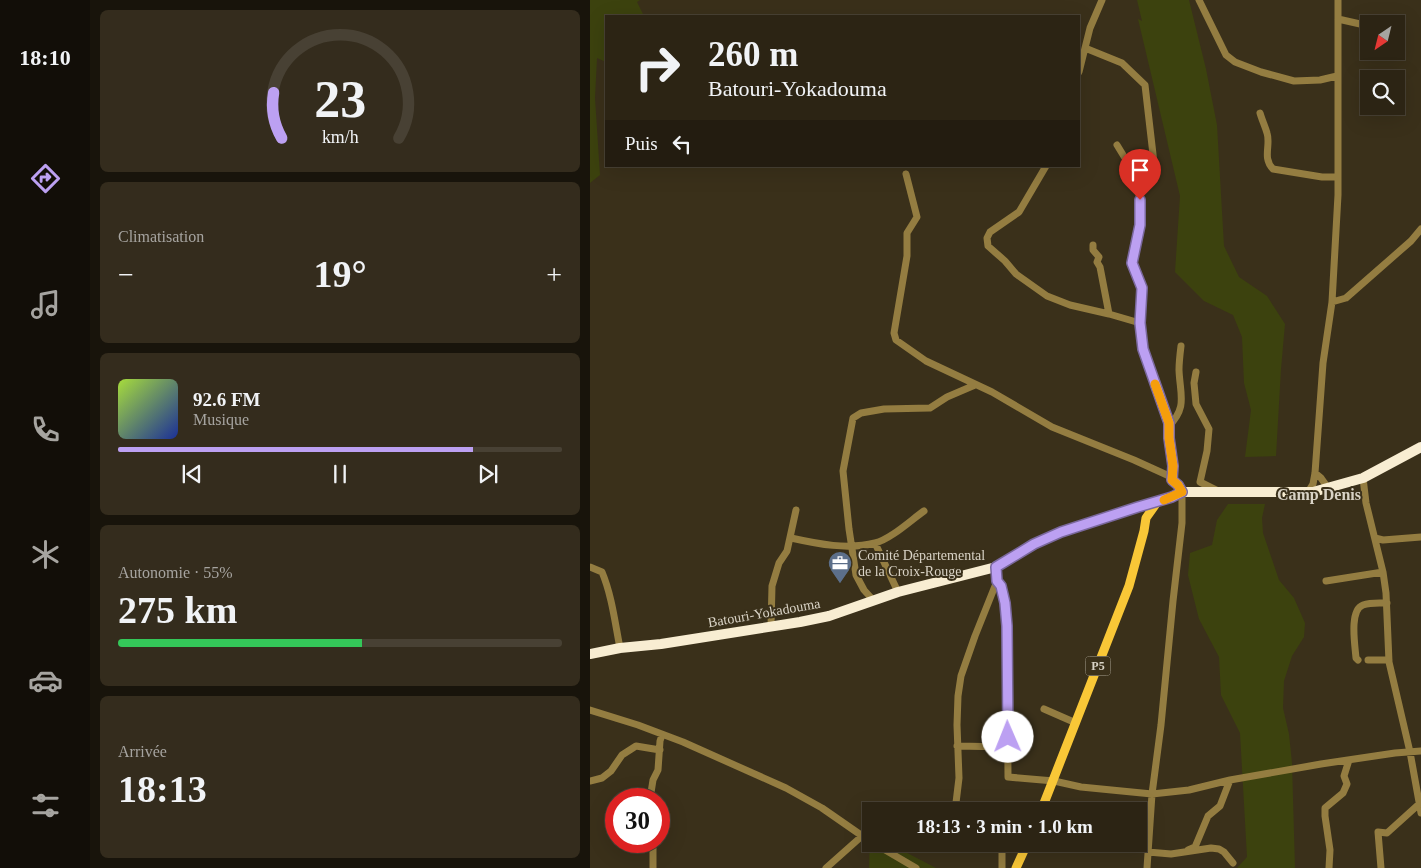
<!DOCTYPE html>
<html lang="fr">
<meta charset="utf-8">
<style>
body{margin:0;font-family:Georgia,serif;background:#342c1d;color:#f1f3f6;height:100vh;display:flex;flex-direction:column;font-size:19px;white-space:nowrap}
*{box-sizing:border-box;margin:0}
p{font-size:16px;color:#a6a4a0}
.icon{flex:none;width:28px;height:28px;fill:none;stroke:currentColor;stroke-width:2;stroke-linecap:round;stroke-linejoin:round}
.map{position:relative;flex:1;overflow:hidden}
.side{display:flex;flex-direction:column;gap:10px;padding:10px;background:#18140b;width:500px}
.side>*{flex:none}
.hud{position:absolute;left:15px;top:15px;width:475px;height:152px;border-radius:0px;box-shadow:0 5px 20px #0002,0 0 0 1px #484134;background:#2c2414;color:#f1f3f6;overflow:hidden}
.needle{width:32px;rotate:215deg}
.tools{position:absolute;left:770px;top:15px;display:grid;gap:10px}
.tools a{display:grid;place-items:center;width:45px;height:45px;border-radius:0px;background:#2c2414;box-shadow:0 5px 20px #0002,0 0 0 1px #484134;font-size:25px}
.speed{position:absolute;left:15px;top:788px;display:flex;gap:10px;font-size:25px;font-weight:700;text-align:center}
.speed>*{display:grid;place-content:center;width:65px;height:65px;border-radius:50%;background:#2c2414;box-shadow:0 5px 20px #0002,0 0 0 1px #484134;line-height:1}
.speed .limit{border:8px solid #d22;background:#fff;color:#111}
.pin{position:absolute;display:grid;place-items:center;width:42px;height:42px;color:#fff;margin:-51px -21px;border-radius:50% 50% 50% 0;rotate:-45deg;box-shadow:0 0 5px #0007}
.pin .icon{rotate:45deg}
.me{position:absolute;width:55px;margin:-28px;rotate:359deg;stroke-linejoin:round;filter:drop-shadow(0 0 4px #0008)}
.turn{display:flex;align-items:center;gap:18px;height:105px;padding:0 20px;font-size:22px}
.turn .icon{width:65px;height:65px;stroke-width:2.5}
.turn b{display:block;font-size:35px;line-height:42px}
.then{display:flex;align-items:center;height:48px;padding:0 20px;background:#0003;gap:10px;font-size:19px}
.big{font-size:38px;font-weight:800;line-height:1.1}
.side .tile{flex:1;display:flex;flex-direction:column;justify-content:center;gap:8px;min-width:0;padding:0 18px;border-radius:8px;background:#342c1d}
.side .dial{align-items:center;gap:0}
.dial svg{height:130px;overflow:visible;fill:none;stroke:#484134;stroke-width:7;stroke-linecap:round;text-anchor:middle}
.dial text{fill:#f1f3f6;stroke:none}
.song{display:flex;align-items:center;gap:15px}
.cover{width:60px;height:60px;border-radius:8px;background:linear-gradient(135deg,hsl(80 70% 55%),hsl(230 70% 35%))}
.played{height:5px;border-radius:2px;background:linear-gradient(90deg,#bca0f2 80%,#484134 80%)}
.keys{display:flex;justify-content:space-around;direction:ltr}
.heat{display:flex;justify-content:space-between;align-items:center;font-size:28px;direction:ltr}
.charge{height:8px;border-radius:4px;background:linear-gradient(90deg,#34c759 55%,#484134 0)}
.trip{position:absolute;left:272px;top:802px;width:285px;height:50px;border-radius:0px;background:#2c2414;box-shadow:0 5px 20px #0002,0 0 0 1px #484134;font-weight:800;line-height:50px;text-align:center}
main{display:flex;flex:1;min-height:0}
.dock{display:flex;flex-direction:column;width:90px;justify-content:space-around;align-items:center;background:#120e08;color:#a6a4a0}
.dock .icon{width:35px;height:35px}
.dock .selected{color:#bca0f2}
.dock b{font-size:22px;color:#f1f3f6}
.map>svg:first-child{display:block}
.green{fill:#3c420e}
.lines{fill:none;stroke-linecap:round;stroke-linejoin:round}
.minor{stroke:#947d41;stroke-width:7}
.major{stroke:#f9c737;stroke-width:9}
.highway{stroke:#f8edd2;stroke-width:10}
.route-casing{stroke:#7a689d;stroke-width:12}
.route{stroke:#bca0f2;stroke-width:9}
.slow{stroke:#f59e0b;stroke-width:9}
.labels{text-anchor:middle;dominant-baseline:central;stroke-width:4;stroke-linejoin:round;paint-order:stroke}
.shield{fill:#3a301a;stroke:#a9a292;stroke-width:1}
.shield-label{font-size:12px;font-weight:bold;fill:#d9d3c6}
.poi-label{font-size:14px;fill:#d9d3c6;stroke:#3a301a;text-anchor:start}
.street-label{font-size:14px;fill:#d9d3c6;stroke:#3a301a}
.quarter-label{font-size:16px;font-weight:bold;fill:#d9d3c6;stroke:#3a301a}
</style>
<main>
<nav class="dock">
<b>18:10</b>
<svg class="icon selected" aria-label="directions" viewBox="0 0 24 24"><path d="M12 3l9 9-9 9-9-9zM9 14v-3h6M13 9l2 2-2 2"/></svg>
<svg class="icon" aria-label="music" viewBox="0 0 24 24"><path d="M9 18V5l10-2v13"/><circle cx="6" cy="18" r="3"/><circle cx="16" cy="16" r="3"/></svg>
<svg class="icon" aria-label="phone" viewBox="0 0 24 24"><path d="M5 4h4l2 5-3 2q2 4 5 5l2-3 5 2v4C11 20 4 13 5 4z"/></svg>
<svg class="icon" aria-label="climate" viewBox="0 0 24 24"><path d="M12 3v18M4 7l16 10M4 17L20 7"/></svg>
<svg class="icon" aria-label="car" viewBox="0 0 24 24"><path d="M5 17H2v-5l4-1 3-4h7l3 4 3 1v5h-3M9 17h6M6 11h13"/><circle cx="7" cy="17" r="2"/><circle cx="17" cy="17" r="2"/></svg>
<svg class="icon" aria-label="filters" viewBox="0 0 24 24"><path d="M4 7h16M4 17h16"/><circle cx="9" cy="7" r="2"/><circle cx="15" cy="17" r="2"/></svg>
</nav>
<section class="side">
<div class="tile dial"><svg viewBox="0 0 100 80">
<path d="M14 69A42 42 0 1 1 86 69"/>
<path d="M14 69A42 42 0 0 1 9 41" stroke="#bca0f2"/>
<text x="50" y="56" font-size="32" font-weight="700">23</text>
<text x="50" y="72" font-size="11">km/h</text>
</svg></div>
<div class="tile"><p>Climatisation</p>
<div class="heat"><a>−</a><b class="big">19°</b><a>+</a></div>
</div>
<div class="tile">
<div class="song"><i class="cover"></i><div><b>92.6 FM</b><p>Musique</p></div></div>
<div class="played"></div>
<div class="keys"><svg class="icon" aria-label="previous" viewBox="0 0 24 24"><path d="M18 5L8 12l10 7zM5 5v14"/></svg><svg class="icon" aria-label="pause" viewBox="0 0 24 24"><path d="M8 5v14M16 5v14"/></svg><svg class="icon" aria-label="next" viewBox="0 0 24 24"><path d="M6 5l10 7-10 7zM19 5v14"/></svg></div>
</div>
<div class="tile"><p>Autonomie · 55%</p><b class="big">275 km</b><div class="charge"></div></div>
<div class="tile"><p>Arrivée</p><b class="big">18:13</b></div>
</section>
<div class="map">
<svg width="831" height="868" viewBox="0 0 831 868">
<rect width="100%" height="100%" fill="#3a301a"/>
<!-- green -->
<path class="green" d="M0,0H50L47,2L54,16H16V62L7,58L5,98L10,175L0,183Z
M547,0H599L616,69L627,125L634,246L649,277L677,296L695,324L691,369L686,456L655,457L661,410L654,383L652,337L643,315L614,301L585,272L590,196L548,19L552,21Z
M638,504H675L672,518L673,533L689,580L704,598L715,623L714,637L702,656L694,681L693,708L699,734L702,763L705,868H647L657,857L650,733L631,695L629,657L609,619L598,575L600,553L622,545L627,520Z
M280,832L281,833V844H300L346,868H279Z"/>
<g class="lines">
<!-- minor -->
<path class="minor" d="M609,0L636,55L645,62L671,72L704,81L730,80L747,76
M748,19L779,26
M495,48L532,63L555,85L564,163C562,172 558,178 551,185H548
M489,72L500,28L512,0
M670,113C672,120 675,126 677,133C681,145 672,158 683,169L732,177H748
M527,145L538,163L549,190L550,225L541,263L552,288L550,323L553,349L579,423L578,427
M456,166L429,212L400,232L397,238L398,246L415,261L426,274L457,296L480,305L519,314
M316,174L327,217L317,233V256L304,333L306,340L336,361L402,392L462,427L544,460L577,475L588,485L592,492V523L583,601L571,725L562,794L557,868
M503,245V250L509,257L507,262L510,267L519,314L550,323
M742,302L756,298L821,241L831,229
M606,372L604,383L606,404L619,429L617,451L610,482L628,491
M725,473L731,478L738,488
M773,478L776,503L793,572L796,593L799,662L820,752L831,813
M582,480L583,466L578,427C598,407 590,395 589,370C589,362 590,354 591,346
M718,492L723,484L725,473L733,363L742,302L748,195V0
M201,538C228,544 258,550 285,543C301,539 321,520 334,511
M785,538L793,540L831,537
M285,543L308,592
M0,567L12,572C22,596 25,623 30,648
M407,581C417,592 416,612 417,626L418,777L464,781L491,787L562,794L599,790L640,780L731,764L805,753L831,751
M736,581L793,572
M283,600L274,590L266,575L259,529L253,471L263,418L271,413L294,409L340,408L357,397L385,385
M181,626L182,586L189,563L197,551L206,510
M768,660L766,658C765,645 759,610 773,605C781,602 790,603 797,603
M778,660H799
M454,709L486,723
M0,710L48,725L93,742L196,788L232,808L281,842
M367,746L418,747
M0,781L12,778L21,771L32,755L46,746L70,750
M60,799L63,780L68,770L70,741L72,735
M365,811L369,778L367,725L368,696L371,676L385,636L407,581L406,567
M285,844L326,868
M598,850L605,847L618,816L630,806L640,780
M558,852L581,854L621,848L629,849L634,852L643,863
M63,868V841
M236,868L272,836
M412,868V844
M739,868L740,850L735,816V808L753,793L757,784L754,776L759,760
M791,868L788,832L797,833L829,804"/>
<!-- major -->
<path class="major" d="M451,811L539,586L554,531L556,518L568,501
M426,868L437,844"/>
<!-- highway -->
<path class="highway" d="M0,654L30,648L71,644L210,622L239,616L308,592L406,567L444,544L471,532L548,507L582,497L592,492H723L773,478L831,447"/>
</g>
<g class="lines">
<!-- route casing -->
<g class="route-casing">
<path id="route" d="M418,737L417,626L415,603L411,586L407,581L406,567L444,544L471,532L548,507L582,497L592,492L588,485L582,480L583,466L579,438V423L553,349L550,323L552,288L542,263L550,225V200"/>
</g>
<!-- route -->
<use href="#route" class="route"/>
<!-- slow -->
<path class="slow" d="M565,384L579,423V438L583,466L582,480L588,485L592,492L574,500"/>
</g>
<!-- icons -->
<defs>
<g id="office-pin" transform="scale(1.25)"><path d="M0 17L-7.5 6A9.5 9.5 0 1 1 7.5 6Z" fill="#5c6f8a" stroke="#3a301a"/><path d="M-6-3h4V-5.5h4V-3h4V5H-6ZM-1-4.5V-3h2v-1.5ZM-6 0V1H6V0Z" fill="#fff"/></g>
</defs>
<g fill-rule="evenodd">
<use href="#office-pin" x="250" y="563"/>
</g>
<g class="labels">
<!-- shield labels -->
<rect class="shield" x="495.5" y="656.5" width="25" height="19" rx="4"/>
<g class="shield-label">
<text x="508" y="666">P5</text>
</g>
<!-- poi labels -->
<g class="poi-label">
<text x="268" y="555">Comité Départemental<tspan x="268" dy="16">de la Croix-Rouge</tspan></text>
</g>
<!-- street labels -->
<g class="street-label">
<text transform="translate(174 613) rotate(-10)">Batouri-Yokadouma</text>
</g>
<!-- quarter labels -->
<g class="quarter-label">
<text x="729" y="494">Camp Denis</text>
</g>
</g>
</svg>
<div class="tools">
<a><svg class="needle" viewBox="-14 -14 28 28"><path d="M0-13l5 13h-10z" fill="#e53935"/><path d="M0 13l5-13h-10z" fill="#a6a4a0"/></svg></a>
<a><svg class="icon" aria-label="search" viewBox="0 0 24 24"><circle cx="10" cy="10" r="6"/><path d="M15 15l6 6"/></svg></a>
</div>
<div class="speed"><div class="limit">30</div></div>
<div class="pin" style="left:550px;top:200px;background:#d93025"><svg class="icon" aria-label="arrive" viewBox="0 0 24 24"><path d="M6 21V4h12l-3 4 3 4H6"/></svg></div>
<svg class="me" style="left:418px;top:737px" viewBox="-20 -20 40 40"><circle r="19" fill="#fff"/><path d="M0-13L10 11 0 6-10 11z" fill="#bca0f2"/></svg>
<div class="trip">18:13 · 3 min · 1.0 km</div>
<div class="hud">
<div class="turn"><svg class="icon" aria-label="right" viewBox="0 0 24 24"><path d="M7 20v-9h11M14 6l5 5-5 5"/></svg><div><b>260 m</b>Batouri-Yokadouma</div></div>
<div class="then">Puis<svg class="icon" aria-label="left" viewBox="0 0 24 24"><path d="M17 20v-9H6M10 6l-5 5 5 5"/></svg></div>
</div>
</div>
</main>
